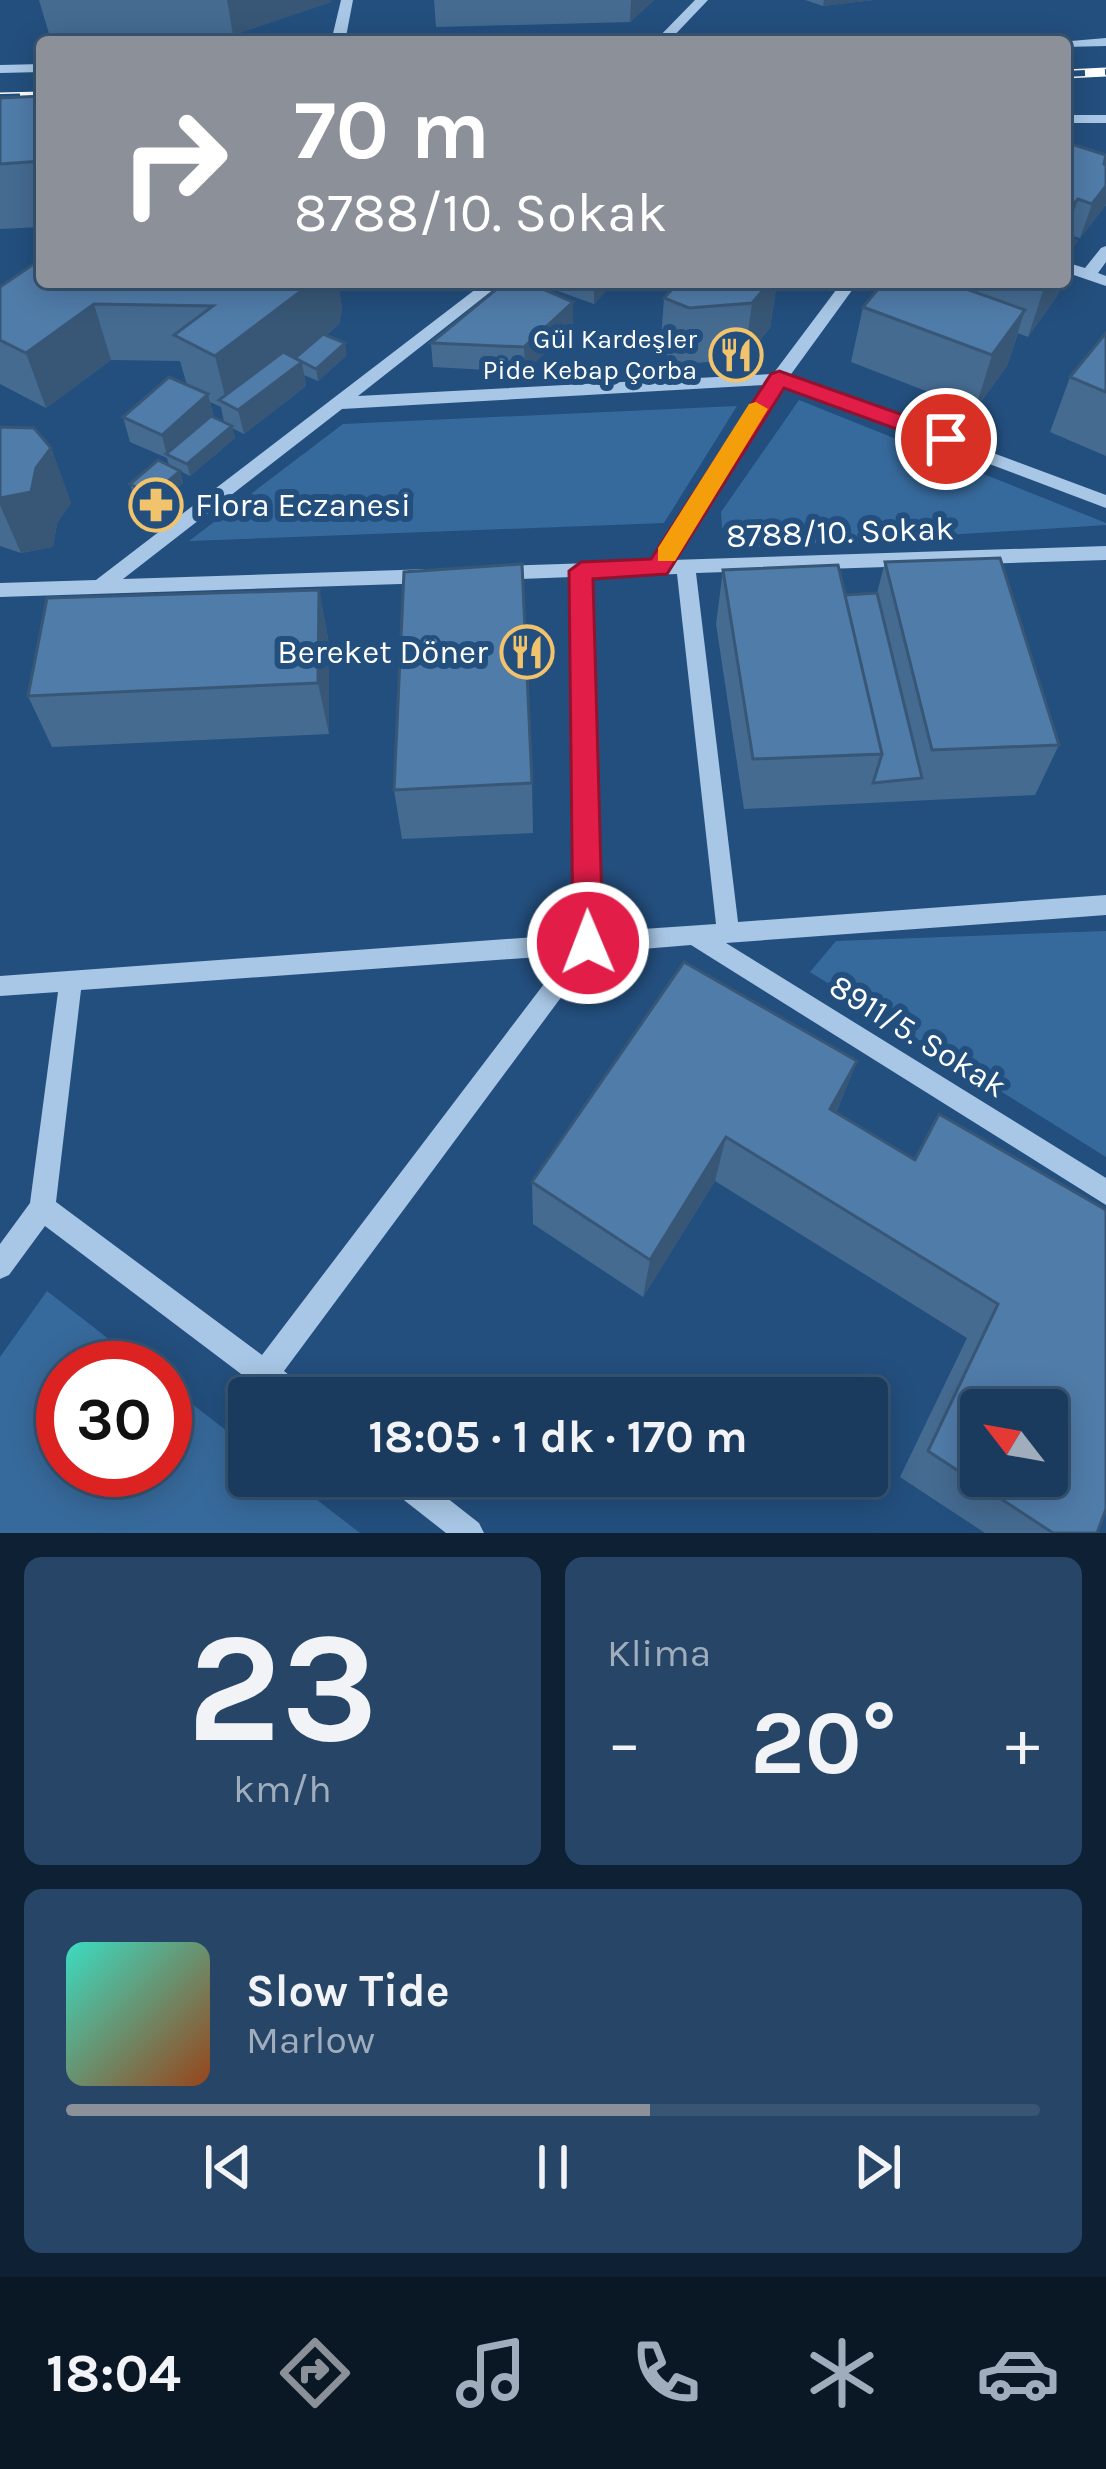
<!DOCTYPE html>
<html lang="tr">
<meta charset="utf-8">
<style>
body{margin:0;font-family:Karla,sans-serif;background:#274667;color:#f1f3f6;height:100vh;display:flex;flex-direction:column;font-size:45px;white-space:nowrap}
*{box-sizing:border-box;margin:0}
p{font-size:39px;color:#9fadbc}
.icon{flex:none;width:66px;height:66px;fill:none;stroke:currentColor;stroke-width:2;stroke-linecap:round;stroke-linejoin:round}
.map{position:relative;height:1533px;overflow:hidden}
.panel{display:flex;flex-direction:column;gap:24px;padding:24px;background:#0e2034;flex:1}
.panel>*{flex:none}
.guide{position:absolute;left:36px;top:36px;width:1035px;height:252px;border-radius:12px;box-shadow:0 6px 30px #0003,0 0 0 3px #385573;background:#8c9099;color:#fff;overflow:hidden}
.needle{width:78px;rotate:301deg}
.fabs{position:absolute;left:960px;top:1389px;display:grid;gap:24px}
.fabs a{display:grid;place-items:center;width:108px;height:108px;border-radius:12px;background:#1a3b5e;box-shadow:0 6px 30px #0003,0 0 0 3px #385573;font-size:60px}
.speed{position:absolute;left:36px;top:1341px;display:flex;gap:24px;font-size:60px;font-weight:700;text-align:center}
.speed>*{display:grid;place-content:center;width:156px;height:156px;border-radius:50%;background:#1a3b5e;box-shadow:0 6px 30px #0003,0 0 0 3px #385573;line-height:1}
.speed .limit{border:18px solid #d22;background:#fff;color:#111}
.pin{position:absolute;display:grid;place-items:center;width:102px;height:102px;color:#fff;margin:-51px;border:6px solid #fff;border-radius:50%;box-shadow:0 3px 12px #0007}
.me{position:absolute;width:132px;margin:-66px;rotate:359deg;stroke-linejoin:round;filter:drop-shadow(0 0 9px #0008)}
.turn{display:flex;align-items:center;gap:42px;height:252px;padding:0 60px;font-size:54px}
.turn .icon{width:156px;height:156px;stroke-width:2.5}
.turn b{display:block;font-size:84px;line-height:102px}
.big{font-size:90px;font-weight:700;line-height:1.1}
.panel .tile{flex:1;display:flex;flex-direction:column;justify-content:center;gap:18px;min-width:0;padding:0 42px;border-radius:18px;background:#274667}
.panel .dial{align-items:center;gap:0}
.dial b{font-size:156px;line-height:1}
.song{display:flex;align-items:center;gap:36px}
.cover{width:144px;height:144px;border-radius:18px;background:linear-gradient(135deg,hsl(170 70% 55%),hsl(20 70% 35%))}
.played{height:12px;border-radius:6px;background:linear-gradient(90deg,#8c9099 60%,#385573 60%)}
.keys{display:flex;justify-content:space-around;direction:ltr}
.heat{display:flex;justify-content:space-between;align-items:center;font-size:66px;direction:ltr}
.panel .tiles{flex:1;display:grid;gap:24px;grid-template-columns:1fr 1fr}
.tile:last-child{grid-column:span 2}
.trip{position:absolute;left:228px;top:1377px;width:660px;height:120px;border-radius:12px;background:#1a3b5e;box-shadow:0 6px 30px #0003,0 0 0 3px #385573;font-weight:700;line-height:120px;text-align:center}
.tabs{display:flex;height:192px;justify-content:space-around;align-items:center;background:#0a1826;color:#9fadbc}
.tabs .icon{width:84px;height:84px}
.tabs .selected{color:#8c9099}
.tabs b{font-size:54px;color:#f1f3f6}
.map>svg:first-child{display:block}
.green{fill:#376a9c}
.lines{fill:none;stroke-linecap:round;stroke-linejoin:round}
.minor{fill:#a8c7e6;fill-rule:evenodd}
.rail-casing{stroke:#fff;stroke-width:9}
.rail{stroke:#234f7e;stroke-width:6;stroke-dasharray:20;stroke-linecap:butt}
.wall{fill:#456b91;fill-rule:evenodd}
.shaded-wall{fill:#385776}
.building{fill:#507ca9;stroke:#385776;stroke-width:3;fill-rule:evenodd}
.route{fill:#e11d48;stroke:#92132f;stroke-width:3}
.slow{fill:#f59e0b}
.labels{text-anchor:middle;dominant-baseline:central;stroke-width:12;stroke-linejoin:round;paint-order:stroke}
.far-poi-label{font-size:27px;fill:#fff;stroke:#234f7e;text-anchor:end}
.poi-label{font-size:33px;fill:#fff;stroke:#234f7e;text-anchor:start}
.street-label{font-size:33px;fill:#fff;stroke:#234f7e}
</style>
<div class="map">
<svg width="1106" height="1533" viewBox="0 0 1106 1533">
<rect width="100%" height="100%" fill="#234f7e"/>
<!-- green -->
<path class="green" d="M799,400L1106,523V525L755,547L738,542L722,528L721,512Z
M737,406L664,523L189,541L343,424Z
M1106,931V1157L810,972L836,941Z
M47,1291L146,1368H63V1470H165V1383L249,1448V1476H286L360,1533H0V1357Z"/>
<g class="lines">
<!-- minor -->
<path class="minor" d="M341,0H353L345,42H331Z
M695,0H708L668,42H654Z
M1106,38V46L1065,47V42H1059Z
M42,64V72L0,73V65Z
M1065,115H1106V123H1065Z
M1106,246V262L1098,273L1106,276V286L1065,272V262L1085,268L1101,248Z
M485,282H503L358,396L773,374L842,282H858L789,377L1106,495V508L782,386L672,560L1106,546V560L696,573L738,922L1106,895V915L726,943L1106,1178V1205L691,945L594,953L284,1371L305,1388L309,1398H273L45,1226L9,1275L0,1279V1244L30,1203L58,992L0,996V976L576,934L572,577L498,580L489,573L498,566L653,561L765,385L342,409L123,579L431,569L440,576L431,583L0,597V583L96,580ZM677,574L716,924L599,932L591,577ZM566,955L262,1355L56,1202L81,990Z
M382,1476H419L479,1523L484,1533H446L386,1486Z"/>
<!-- rail casing -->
<g class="rail-casing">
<path id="rail" d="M1065,74L1106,72
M0,97L42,96"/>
</g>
<!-- rail -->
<use href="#rail" class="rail"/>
</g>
<!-- wall -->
<path class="wall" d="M39,0H331V2L233,35L50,37Z
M434,0H654L630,22L436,27Z
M805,0H873L823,6Z
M42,96V227L0,229V98Z
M1065,142L1106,155V205L1080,238L1066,234L1065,235Z
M42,282H338L342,309L339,324L326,335L345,343L346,356L318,381L304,375L306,386L244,434L232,428L235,438L190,476L180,471L183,483L155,507L134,496L130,484L169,465L167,458L130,442L123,417L187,385L180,361L111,360L46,408L0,384V287ZM210,402L221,407L224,422L214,417Z
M541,282H615L594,304L541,285Z
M679,282H777L770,328L744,359L684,364L660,353L664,298Z
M884,282H1062L1057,296L1028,337L1018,333L1007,366L975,410L851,362L863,307Z
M573,302V326L525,372L433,367L431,343Z
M1106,333V456L1050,432L1070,377Z
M0,427L51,448L71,503L57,523L53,547L21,553L0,546Z
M885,562L1059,745L1035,795L744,809L716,624L723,570L845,595L877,593Z
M319,590L329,644V734L52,747L28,696Z
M532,783L533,833L402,839L394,790Z
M857,1061L836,1113L914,1159L939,1114L1097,1533H985L900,1477L967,1338L715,1181L643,1297L533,1224L532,1182Z"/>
<!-- shaded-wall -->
<path class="shaded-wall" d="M227,0H331V2L233,35Z
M631,0H654L630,22Z
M824,0H873L823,6Z
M1106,186V205L1080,238L1092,204Z
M1078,199L1066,234L1065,235V224L1070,208Z
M1076,241L1065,273V255Z
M313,282H338L342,309L339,324L233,408L227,404L215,356Z
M594,282H615L594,304Z
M770,282H777L770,328L744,359L752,303Z
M1046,282H1062L1057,296L1028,337Z
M573,302V326L525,372L524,347Z
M94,304L111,360L46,408L26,353Z
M1025,310L1007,366L975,410L992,355Z
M345,343L346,356L318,381L316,369Z
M302,362L306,386L244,434L238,410Z
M208,394L214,418L167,455L162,435Z
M232,426L235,438L190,476L187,464Z
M51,448L71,503L57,523L53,547L21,553L0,505V498L36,468Z
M180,471L183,483L155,507L152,495Z
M319,590L329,644V734L318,683Z
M857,1061L838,1108L812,1154L830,1109Z
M726,1137L715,1181L643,1297L650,1260Z"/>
<!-- building -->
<path class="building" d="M42,96V161L0,164V98Z
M1065,142L1106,155L1104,164L1106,165V186L1092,204L1078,199L1070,208L1065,207Z
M1065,237L1076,241L1065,255Z
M41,259L42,282H313L215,356L174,335L213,306L94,304L26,353L0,340V287Z
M505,282H527L573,302L524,347L431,343Z
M679,282H770L752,303L689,308L664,298Z
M884,282H947L1025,310L992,355L863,307Z
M1106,333V392L1070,377Z
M323,334L345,343L316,369L295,358Z
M283,352L302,362L238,410L219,400Z
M169,377L208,394L162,435L123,417Z
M211,416L232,426L187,464L166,454Z
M0,427L34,428L51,448L36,468L31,492L0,498Z
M158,460L180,471L152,495L130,484Z
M1000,558L1059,745L932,750L885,562Z
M522,564L532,783L394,790L404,572Z
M838,565L882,754L753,759L723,570Z
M319,590L318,683L28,696L47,598Z
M877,593L922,778L873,783L882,754L845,595Z
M684,962L857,1061L830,1109L915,1160L939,1114L1106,1210V1509L1097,1533H1053L928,1451L998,1304L726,1137L650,1260L532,1182ZM981,1410H1047V1476H981Z"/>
<!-- route -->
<path class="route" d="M779,371L954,433L958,439L946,446L938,444L784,388L667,574L593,579L603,943L599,952L588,956L578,952L573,943L569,571L581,562L651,559L771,374Z"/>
<!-- slow -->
<path class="slow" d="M756,402L768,409L675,561H658V548L749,404Z"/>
<!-- icons -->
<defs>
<g id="restaurant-ring" transform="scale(2.7)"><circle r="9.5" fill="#234f7e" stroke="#f1c36c" stroke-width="1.5"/><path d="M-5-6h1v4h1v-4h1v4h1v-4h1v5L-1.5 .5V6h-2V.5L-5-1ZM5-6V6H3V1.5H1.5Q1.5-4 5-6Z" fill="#f1c36c"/></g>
<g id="pharmacy-ring" transform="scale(2.7)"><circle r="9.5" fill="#234f7e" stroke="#f1c36c" stroke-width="1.5"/><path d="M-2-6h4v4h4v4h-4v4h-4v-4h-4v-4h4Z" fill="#f1c36c"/></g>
</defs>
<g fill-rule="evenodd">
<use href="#restaurant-ring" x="736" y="355"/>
<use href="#pharmacy-ring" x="156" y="505"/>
<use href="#restaurant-ring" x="527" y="652"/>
</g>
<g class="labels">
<!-- far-poi labels -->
<g class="far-poi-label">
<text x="697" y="339">Gül Kardeşler<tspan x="697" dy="31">Pide Kebap Çorba</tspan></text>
</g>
<!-- poi labels -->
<g class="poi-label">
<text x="195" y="505">Flora Eczanesi</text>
<text x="488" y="652" text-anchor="end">Bereket Döner</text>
</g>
<!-- street labels -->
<g class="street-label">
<text transform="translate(840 532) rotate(-2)">8788/10. Sokak</text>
<text transform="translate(918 1036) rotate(32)">8911/5. Sokak</text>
</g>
</g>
</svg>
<div class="fabs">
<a><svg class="needle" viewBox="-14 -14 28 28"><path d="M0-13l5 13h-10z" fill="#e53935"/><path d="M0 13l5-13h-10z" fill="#9fadbc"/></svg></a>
</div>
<div class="speed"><div class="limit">30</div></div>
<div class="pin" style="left:946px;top:439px;background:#d93025"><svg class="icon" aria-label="arrive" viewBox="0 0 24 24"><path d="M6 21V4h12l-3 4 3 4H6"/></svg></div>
<svg class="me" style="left:588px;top:943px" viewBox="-20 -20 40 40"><circle r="17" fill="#e11d48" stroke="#fff" stroke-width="3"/><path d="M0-11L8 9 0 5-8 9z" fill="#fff"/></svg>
<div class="trip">18:05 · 1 dk · 170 m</div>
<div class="guide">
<div class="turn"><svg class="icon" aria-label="right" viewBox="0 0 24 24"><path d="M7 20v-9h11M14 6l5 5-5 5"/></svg><div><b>70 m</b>8788/10. Sokak</div></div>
</div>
</div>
<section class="panel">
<div class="tiles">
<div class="tile dial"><b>23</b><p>km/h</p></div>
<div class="tile"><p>Klima</p>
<div class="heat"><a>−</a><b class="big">20°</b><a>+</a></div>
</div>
<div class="tile">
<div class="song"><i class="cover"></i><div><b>Slow Tide</b><p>Marlow</p></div></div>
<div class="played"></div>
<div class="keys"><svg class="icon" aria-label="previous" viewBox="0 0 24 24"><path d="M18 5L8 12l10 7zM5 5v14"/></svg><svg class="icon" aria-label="pause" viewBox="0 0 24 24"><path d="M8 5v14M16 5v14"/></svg><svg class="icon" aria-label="next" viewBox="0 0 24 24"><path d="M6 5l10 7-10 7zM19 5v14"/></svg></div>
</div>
</div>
</section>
<nav class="tabs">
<b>18:04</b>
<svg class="icon selected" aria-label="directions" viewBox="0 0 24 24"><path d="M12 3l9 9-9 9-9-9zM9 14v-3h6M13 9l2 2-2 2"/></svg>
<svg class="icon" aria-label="music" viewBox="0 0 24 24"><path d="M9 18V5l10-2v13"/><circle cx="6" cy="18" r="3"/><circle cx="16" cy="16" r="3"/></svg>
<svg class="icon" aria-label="phone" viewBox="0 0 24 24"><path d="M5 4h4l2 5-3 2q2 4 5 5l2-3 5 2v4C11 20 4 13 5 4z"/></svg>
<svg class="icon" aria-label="climate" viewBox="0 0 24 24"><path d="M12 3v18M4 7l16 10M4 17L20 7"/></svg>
<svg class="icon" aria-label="car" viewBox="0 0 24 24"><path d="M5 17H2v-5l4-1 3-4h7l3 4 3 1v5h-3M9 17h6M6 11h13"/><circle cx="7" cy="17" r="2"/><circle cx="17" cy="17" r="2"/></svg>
</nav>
